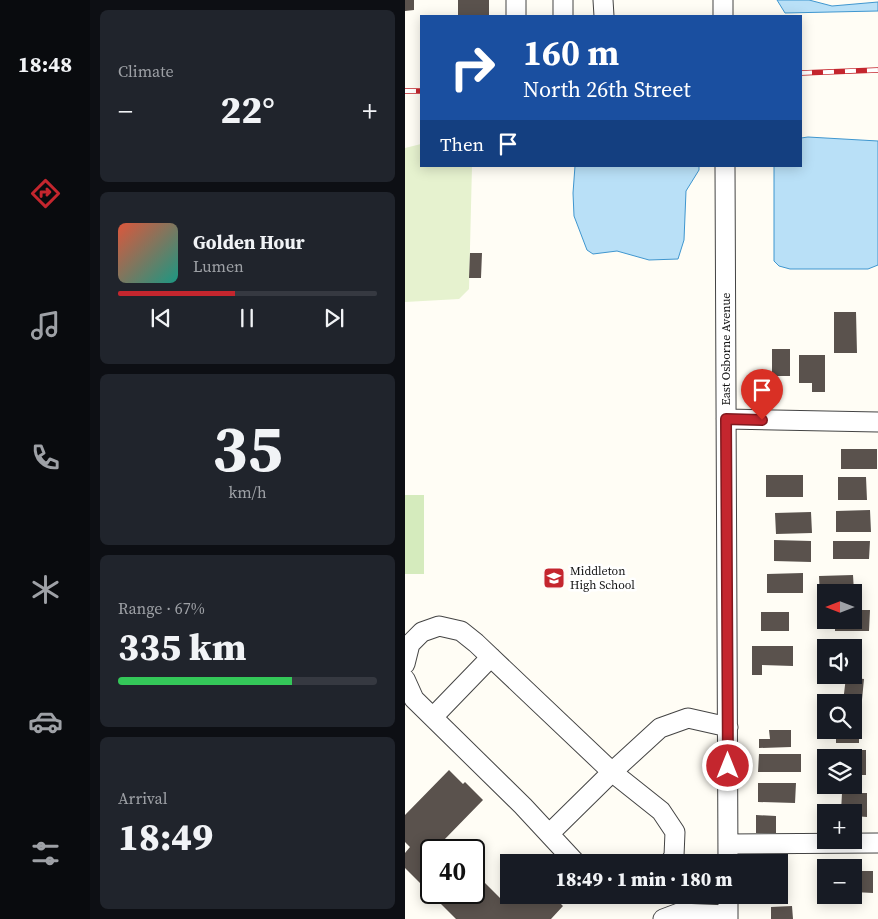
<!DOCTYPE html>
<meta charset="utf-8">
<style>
body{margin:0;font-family:"Source Serif 4",serif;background:#20242c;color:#f1f3f6;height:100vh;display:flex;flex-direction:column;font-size:19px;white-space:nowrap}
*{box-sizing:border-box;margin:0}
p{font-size:16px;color:#9ea1a6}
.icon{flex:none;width:28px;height:28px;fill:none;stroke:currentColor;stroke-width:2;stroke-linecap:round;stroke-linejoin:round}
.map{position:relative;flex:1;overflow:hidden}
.details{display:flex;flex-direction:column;gap:10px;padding:10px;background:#0d0f14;width:315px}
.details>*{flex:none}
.banner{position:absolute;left:15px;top:15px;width:382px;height:152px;border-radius:0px;box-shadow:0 2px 12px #0003;background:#1a4fa0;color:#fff;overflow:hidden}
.needle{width:32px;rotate:270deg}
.controls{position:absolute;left:412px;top:584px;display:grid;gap:10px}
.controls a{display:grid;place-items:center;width:45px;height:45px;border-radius:0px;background:#171b24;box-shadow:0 2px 12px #0003;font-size:25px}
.speed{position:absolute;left:15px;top:839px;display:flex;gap:10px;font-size:25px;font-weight:700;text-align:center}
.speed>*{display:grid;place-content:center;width:65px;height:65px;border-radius:50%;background:#171b24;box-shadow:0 2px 12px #0003;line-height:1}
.speed .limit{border:2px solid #111;border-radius:8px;background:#fff;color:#111}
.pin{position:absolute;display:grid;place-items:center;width:42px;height:42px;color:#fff;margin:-51px -21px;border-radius:50% 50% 50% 0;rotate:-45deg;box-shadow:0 0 5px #0007}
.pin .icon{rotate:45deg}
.me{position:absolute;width:55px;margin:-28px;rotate:0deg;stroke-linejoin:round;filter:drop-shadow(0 0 4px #0008)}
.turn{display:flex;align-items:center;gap:18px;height:105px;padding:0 20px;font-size:22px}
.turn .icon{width:65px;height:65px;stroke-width:2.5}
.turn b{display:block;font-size:35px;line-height:42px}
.then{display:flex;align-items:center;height:48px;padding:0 20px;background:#0003;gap:10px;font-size:19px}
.big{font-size:38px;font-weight:800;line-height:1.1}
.details .widget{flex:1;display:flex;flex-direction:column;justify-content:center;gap:8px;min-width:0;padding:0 18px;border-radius:8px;background:#20242c}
.details .dial{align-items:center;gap:0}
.dial b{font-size:65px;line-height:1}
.song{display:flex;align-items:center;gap:15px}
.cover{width:60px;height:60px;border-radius:8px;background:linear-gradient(135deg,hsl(10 70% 55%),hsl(170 70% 35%))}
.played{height:5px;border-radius:2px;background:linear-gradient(90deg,#c4262e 45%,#363941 45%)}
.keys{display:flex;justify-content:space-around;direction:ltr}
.heat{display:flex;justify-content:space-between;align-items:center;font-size:28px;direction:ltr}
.charge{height:8px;border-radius:4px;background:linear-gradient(90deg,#34c759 67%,#363941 0)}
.trip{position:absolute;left:95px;top:854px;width:288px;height:50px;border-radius:0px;background:#171b24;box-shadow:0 2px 12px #0003;font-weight:800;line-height:50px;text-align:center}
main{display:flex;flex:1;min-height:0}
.tabs{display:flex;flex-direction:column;width:90px;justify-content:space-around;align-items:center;background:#090b0e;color:#9ea1a6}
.tabs .icon{width:35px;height:35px}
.tabs .on{color:#c4262e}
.tabs b{font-size:22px;color:#f1f3f6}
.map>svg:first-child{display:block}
.green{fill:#d5ebbd}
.pitch{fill:#e6f2cf}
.water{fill:#b9e0f7;stroke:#3f96cf}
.building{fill:#5a524d}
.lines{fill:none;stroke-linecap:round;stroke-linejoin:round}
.minor-casing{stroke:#444;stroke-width:21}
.minor{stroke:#fff;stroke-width:19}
.rail-casing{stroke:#c4262e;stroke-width:5.5}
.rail{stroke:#fff;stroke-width:4;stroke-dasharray:11;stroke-linecap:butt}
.route-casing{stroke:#7f191e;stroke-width:12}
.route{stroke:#c4262e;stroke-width:9}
.labels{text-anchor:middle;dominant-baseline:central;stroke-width:5;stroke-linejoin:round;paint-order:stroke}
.street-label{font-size:12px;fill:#111;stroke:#fff}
.poi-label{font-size:12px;fill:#111;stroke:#fff;text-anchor:start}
</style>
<main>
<nav class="tabs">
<b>18:48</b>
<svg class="icon on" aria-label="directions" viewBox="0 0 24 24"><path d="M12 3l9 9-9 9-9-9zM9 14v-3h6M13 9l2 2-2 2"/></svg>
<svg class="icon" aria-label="music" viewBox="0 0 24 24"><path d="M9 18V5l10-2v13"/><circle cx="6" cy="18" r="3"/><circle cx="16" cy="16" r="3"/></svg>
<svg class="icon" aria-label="phone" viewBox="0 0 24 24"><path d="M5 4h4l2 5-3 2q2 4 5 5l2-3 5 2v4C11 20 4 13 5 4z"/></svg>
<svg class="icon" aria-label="climate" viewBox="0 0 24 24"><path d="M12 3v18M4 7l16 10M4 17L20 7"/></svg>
<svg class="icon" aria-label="car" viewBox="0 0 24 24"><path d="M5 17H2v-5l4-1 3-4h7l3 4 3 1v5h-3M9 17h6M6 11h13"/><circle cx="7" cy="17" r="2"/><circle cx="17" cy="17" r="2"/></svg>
<svg class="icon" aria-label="filters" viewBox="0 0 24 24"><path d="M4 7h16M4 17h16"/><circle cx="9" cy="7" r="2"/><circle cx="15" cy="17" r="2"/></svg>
</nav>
<section class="details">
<div class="widget"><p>Climate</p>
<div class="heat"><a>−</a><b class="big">22°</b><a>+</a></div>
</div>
<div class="widget">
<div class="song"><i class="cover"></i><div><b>Golden Hour</b><p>Lumen</p></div></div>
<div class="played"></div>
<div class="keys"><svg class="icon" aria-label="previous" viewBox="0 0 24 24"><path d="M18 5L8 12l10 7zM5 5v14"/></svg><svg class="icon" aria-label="pause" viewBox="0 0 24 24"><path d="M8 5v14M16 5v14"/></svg><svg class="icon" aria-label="next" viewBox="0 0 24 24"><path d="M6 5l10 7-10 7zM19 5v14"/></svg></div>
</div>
<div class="widget dial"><b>35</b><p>km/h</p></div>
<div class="widget"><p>Range · 67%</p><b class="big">335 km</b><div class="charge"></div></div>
<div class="widget"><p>Arrival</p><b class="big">18:49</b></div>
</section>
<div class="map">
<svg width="473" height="919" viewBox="0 0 473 919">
<rect width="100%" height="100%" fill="#fffdf5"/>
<!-- green -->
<path class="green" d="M0,495H19V574H0Z"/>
<!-- pitch -->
<path class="pitch" d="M16,144V166H67L64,289L54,299L0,302V148Z"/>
<!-- water -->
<path class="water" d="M372,0H404L427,6L473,2V11L380,13Z
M403,137L473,141V265L463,269H385L374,266L369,261V166H396V138Z
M170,166H294V170L281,191L279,240L273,259L244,260L212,251L188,254L182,250L169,216L168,193Z"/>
<!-- building -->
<path class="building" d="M0,0H9V10L0,11Z
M53,0H84V16H53Z
M65,253H77L76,278H64Z
M429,312H451L452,353H429Z
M367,349H385V376H367Z
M394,355H420V392H407V383H394Z
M436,449H472V469H436Z
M361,475H398V497H361Z
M433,477H461L462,500H433Z
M465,510L466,532H431V511Z
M406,512L407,533L371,534L370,513Z
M369,540L406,541V562L369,561Z
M428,541H465L464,559H428Z
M398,573V593H362V574Z
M448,575L449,592H421V598H415L414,576Z
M449,610H465L464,631H430V620H449Z
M356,612H384V631H356Z
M432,645H457V665L449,664V648H432Z
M347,646H388V666L357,665V675H347Z
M441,677L459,679L456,710L449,709V702H438Z
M449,718H454V743H431V730H449Z
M364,730H386V747L354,748V739H365Z
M430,750H461V775H449V758H430Z
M354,754H396V772H353Z
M44,770L58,784L60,782L78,800L38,841L47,850H26V892H69V872L99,902L105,895H147L158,906L146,919H51L0,868V853L5,847L0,842V815Z
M353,783H391L390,803L353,802Z
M437,793H462V817L449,816V812H436Z
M351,815L371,816V833H351Z
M374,871H381L382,891H374Z
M449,871H468V893L449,892Z
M387,906L388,919H366V907Z"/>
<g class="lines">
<!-- minor casing -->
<g class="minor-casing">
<path id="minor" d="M111,0V16
M158,0V16
M198,0L199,16
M318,0V16
M320,166L323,862
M321,419L473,422
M0,664L5,644L17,632L34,626L56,631L71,643L207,772L256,811L270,832L269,856L265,862
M0,679L9,699L118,806L170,862
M28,717L86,657
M144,834L207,772L255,728L283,718L323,727
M323,844L473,843
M258,919L274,913L323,915
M323,919V895"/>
</g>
<!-- minor -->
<use href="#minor" class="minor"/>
<!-- rail casing -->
<g class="rail-casing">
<path id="rail" d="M396,73L473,70
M0,91H16"/>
</g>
<!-- rail -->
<use href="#rail" class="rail"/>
</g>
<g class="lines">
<!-- route casing -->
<g class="route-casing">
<path id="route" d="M323,766L321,419L357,420"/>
</g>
<!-- route -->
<use href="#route" class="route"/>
</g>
<!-- icons -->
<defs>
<g id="school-square" transform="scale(1.125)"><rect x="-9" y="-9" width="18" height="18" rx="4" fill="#c4262e" stroke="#fff"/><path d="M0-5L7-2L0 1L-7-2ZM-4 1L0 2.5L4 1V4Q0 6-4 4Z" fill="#fff"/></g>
</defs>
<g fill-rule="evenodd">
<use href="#school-square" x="149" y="578"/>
</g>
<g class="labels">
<!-- street labels -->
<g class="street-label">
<text transform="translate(321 349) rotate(-90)">East Osborne Avenue</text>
</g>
<!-- poi labels -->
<g class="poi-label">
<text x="165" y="571">Middleton<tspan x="165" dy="14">High School</tspan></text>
</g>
</g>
</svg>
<div class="controls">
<a><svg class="needle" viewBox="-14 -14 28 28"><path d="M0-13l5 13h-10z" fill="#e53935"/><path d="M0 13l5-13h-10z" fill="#9ea1a6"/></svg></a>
<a><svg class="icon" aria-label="sound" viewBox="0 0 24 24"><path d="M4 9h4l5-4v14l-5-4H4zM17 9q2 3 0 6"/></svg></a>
<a><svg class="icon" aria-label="search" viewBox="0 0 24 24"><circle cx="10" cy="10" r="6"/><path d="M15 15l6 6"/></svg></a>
<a><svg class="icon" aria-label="layers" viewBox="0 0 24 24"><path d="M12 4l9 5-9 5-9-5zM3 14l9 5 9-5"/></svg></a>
<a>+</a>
<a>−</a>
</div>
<div class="speed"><div class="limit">40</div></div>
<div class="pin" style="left:357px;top:420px;background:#d93025"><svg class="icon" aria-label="arrive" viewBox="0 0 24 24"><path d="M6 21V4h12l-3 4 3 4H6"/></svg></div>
<svg class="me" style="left:323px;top:766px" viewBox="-20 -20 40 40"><circle r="17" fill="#c4262e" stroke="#fff" stroke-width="3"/><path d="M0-11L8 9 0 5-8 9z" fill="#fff"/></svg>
<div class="trip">18:49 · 1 min · 180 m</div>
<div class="banner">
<div class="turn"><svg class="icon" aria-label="right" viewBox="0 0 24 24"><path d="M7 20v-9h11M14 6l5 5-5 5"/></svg><div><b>160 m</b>North 26th Street</div></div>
<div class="then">Then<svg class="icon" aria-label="arrive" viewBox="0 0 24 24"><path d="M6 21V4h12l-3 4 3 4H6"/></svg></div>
</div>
</div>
</main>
